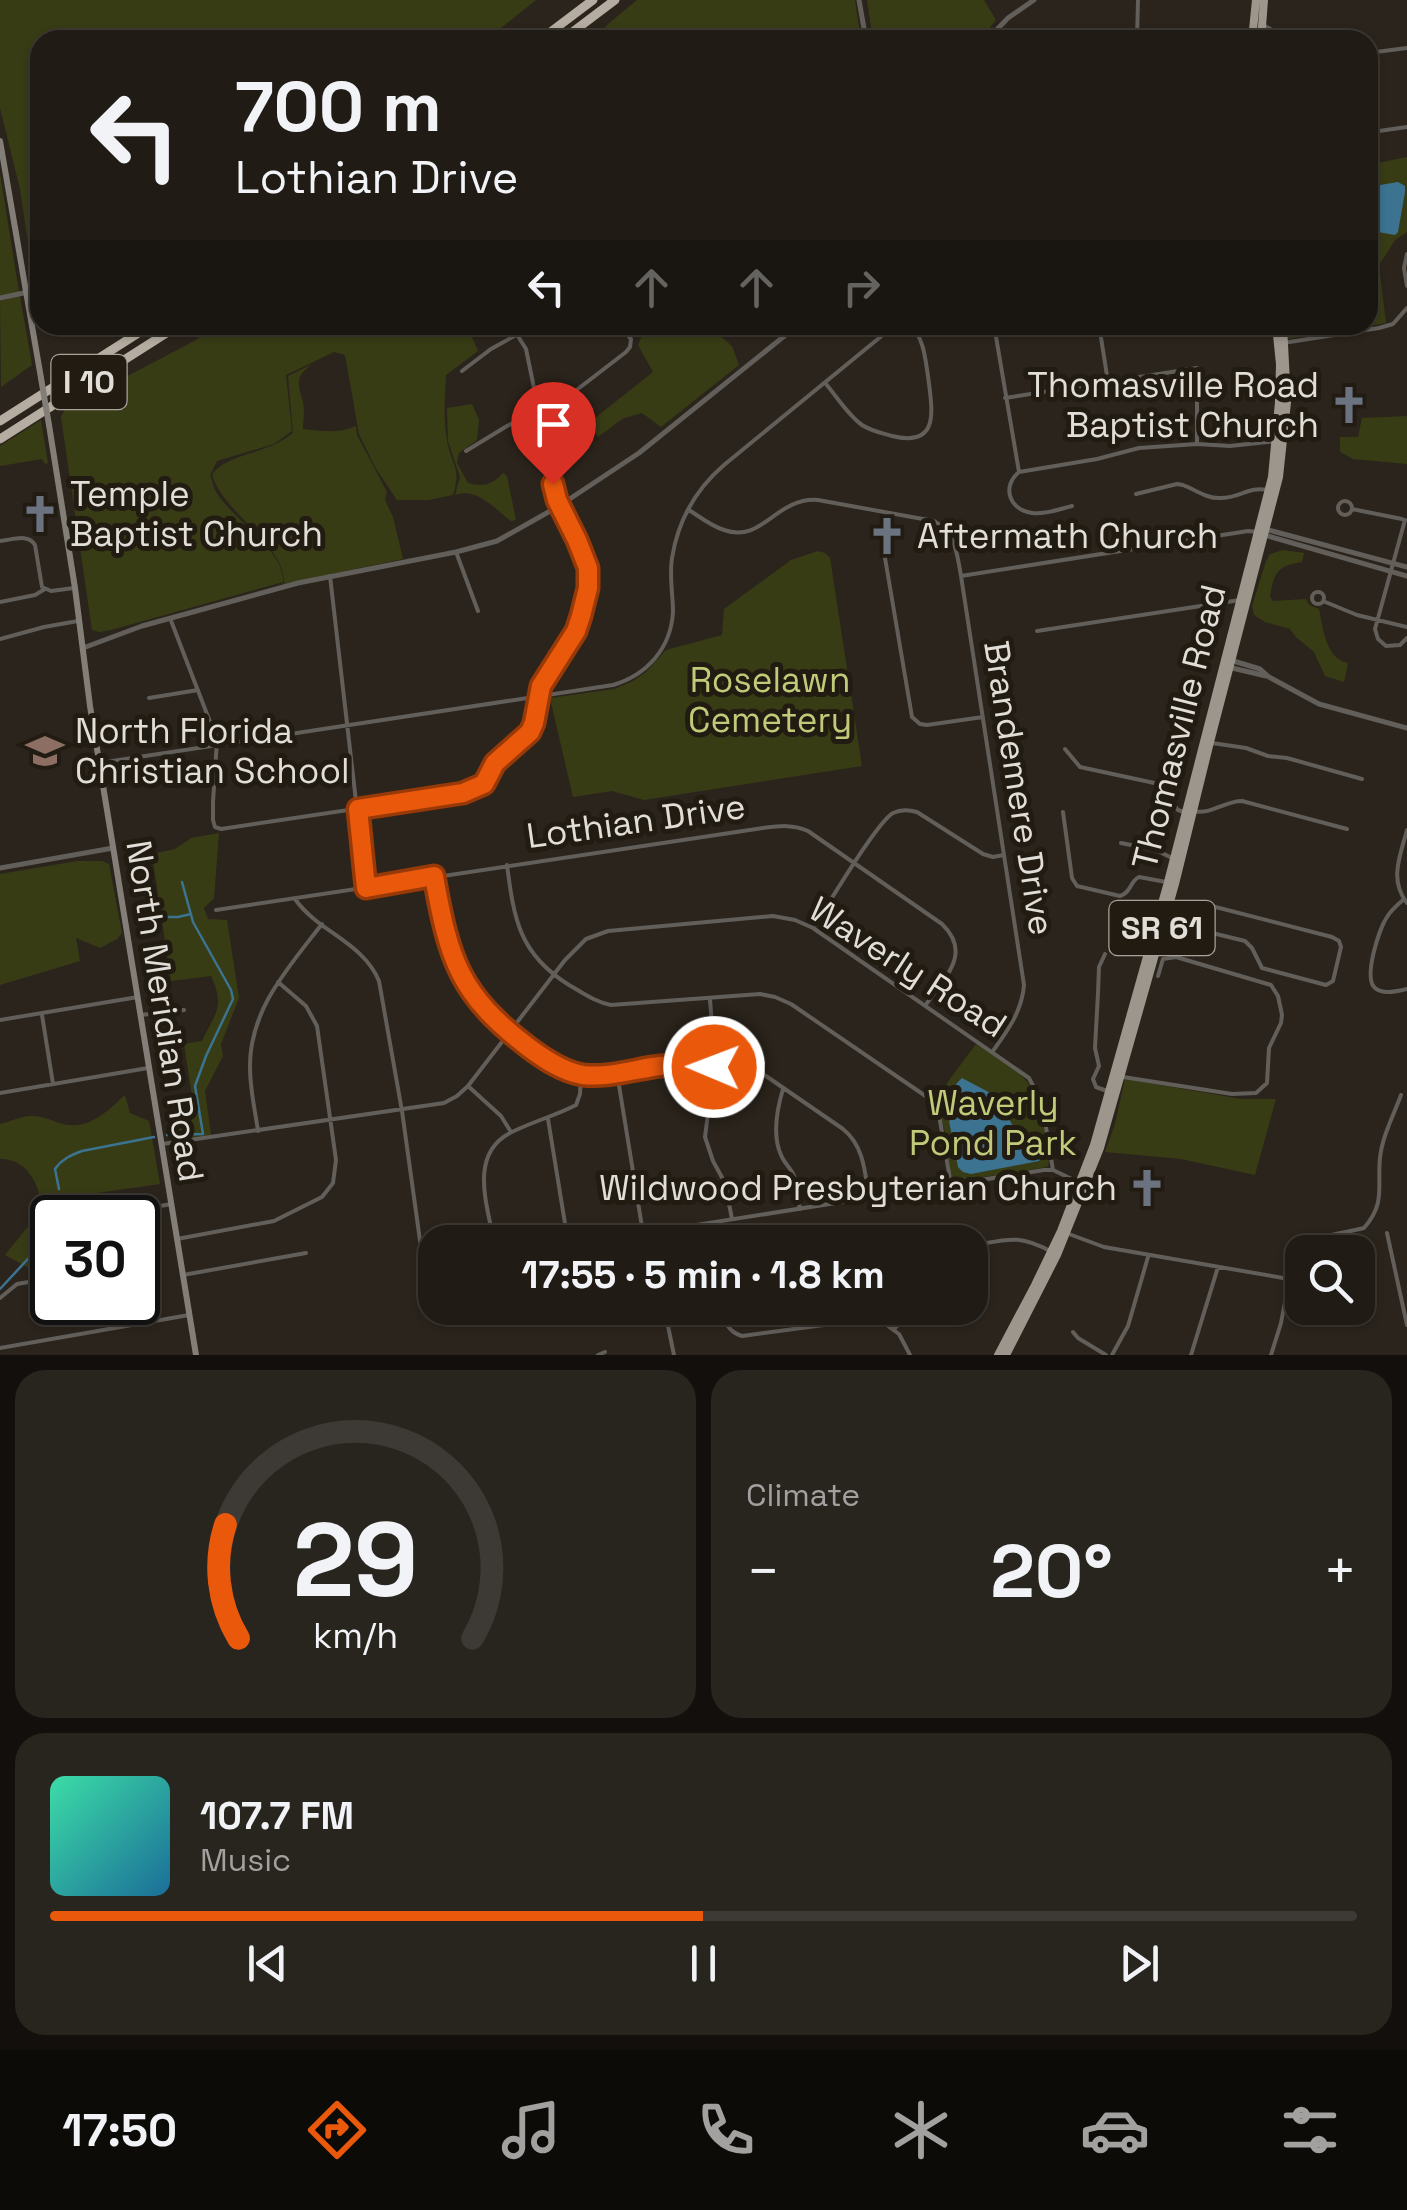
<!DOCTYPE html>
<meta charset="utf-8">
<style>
body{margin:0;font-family:"Space Grotesk",sans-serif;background:#28241e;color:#f1f3f6;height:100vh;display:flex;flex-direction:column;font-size:38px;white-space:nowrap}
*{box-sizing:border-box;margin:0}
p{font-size:32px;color:#a2a1a0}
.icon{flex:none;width:55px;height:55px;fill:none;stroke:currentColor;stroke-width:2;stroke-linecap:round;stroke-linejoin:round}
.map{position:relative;height:1355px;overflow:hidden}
.drawer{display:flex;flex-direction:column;gap:15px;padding:15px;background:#120f0c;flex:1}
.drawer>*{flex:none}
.guide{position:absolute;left:30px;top:30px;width:1348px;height:305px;border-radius:30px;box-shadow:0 2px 8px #0004,0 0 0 2px #3d3934;background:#201b15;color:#f1f3f6;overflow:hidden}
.controls{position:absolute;left:1285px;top:1235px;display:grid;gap:20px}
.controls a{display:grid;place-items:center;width:90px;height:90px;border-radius:20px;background:#201b15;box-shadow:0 2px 8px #0004,0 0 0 2px #3d3934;font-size:50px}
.speed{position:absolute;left:30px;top:1195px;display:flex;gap:20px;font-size:50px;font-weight:700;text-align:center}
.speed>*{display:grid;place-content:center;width:130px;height:130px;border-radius:50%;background:#201b15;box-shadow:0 2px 8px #0004,0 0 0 2px #3d3934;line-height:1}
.speed .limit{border:5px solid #111;border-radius:15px;background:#fff;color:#111}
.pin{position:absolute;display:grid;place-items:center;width:85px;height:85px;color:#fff;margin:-102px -42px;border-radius:50% 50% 50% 0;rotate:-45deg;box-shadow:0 0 10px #0007}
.pin .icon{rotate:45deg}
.me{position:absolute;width:110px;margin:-55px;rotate:271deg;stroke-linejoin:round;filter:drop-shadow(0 0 8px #0008)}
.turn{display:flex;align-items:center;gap:35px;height:210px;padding:0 40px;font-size:45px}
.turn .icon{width:130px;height:130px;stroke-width:2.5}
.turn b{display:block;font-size:70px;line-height:85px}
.lanes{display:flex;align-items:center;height:95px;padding:0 40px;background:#0003;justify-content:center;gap:50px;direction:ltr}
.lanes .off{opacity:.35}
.big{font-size:75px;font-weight:700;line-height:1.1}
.drawer .card{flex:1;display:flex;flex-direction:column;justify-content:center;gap:15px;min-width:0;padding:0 35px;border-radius:30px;background:#28241e}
.drawer .dial{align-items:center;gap:0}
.dial svg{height:260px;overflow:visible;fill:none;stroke:#3d3934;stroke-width:7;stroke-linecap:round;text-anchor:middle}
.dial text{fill:#f1f3f6;stroke:none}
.song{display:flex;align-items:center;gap:30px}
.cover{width:120px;height:120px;border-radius:15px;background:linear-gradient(135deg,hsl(160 70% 55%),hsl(200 70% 35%))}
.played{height:10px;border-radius:5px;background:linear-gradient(90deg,#ea580c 50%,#3d3934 50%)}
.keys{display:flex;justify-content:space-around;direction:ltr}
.heat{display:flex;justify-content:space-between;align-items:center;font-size:55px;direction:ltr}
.drawer .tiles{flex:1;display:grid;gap:15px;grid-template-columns:1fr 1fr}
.card:last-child{grid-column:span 2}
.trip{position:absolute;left:418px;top:1225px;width:570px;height:100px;border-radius:30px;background:#201b15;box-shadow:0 2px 8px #0004,0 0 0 2px #3d3934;font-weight:700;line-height:100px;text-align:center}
.tabs{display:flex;height:160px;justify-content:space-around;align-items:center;background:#0d0b08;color:#a2a1a0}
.tabs .icon{width:70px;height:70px}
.tabs .active{color:#ea580c}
.tabs b{font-size:45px;color:#f1f3f6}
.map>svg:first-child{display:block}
.green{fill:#383c15}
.water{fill:#3b7391}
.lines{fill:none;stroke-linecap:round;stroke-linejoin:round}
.stream{stroke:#3b7391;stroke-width:2.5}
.minor{stroke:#625e5a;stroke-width:4}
.tertiary{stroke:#625e5a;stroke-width:5}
.secondary{stroke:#837e77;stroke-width:6}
.primary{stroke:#9d968d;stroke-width:8}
.motorway{stroke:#b5ada1;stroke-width:9}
.secondary-bridge{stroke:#837e77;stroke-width:6}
.route-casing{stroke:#983908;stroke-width:25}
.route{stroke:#ea580c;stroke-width:18}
.labels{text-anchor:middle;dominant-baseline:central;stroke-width:10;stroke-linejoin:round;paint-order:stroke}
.shield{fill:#211b12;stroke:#a7a39c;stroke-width:2.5}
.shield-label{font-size:32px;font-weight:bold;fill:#e1ddd7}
.poi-label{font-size:35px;fill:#e1ddd7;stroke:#211b12;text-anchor:start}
.park-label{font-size:35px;fill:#c1ca78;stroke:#211b12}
.street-label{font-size:35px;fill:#e1ddd7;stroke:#211b12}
</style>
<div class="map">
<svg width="1407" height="1355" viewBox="0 0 1407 1355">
<rect width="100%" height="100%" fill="#2b241c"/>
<!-- green -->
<path class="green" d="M0,0H536L486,40H40V324L20,189L0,108Z
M637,0H855L861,40H594L607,25Z
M867,0H984L996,20L980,40H873Z
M1407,157V232L1395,240L1379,265L1386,323L1288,339L1286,325H1368V165Z
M0,173L19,292L0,296Z
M20,296L32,365L1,387L0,301Z
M214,325H469L468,328L478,351L446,375C445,396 443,419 447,440C451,466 462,466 453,495L429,500H397L375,467L359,434L345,355L334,352L286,375L292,431L274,444L217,461L210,475C211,477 214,488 215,490C230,518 285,550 283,582L111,630L99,632L92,630L61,417L65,409L196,340Z
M646,325H715L719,335L732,346L739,365L661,427L642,413L622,419L598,437L590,422L653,372L638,345Z
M312,364C294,378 298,383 303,402C305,411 303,420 303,429C322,431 338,434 356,426L357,435L387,492L385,500L393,517L403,559L278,585L284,583C285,544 224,514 212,475C222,458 253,454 271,446C279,443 286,438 293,433L288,376Z
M472,404L479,420L477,440L459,453L457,463L468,483C484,487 492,485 503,473L507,476L516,520L511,521C493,508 478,487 455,495L460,477L448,441L447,408Z
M1407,416V464L1353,459L1340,452V437H1358L1362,418Z
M41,420L48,463L45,464L42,459L0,466V446Z
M1283,550L1304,553L1302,562C1277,566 1274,572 1270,597L1273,601L1306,599L1309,605L1319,609C1323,629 1326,659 1348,663L1344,682L1325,676L1314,652L1296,637L1290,629L1265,622L1254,615L1252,606L1266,561L1270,554Z
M818,551L825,553L830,558L862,766L644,800L612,791L573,797L550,698L614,689L633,681L646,672L666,650L722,635L724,609L791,560Z
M219,833L214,898L204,908L208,919L227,920L239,998L221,1044L223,1056L205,1091L211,1135L176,1140L172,1115L194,1110L184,1044L202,1041C216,1012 225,1007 211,976L171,981L152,854L175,849L191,838Z
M77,861H102L109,864L122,933L117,939L100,948L76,938L80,961L0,985V874Z
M976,1044C1042,1083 1038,1090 1049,1163L1047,1167L959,1181L951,1178L944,1128L933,1102Z
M1125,1079L1241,1099H1276L1255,1175L1181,1159L1105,1152L1115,1124Z
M125,1095L130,1113L149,1121L160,1184L90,1194L83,1217L52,1218V1253L33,1270L5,1255L42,1209C40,1185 27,1158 0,1159V1124C10,1122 21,1116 31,1116C45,1115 59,1125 70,1125C92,1127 110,1109 125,1095Z"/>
<!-- water -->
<path class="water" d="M1398,182L1405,186V192L1398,232L1395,235L1378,232L1368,222V187Z
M962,1078L998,1097L999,1102L1020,1138L1040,1142L1042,1157L1039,1161L971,1174L963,1172L958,1167L949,1121L966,1110L956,1084Z"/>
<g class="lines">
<!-- stream -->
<path class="stream" d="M163,917H178L191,914
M167,1135L203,1134L195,1086L206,1056L233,999L231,990L193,922L182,882
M59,1189L55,1169C62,1159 71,1155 82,1151L154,1137
M60,1218L58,1206L60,1198
M0,1289L52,1233"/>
<!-- minor -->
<path class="minor" d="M1265,26C1279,36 1300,32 1316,40
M1137,40L1138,0
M1368,53L1407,48
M1368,129L1379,131L1407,127
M1374,130L1377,149
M1407,254L1404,268L1407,286
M994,325L1019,472
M1099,325L1108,382
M1283,343L1379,328L1393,324L1407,308
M462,371L491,349L518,334
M826,384C837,397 848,415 862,425C871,431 882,433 892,436C941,448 932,409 928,376C925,357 924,340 911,325
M1005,398L1197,368V444
M466,451L507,426L532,413L548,410L561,402L626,352L630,347L631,339L619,325
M1019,472L1097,459L1139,448L1197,444L1230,446L1276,441
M1019,472C1002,486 1008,509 1032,513C1044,515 1060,509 1072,506
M1136,494L1177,484L1183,485C1196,490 1207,499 1221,498C1240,498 1249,486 1268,490
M1338 508a7 7 0 1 1 14 0a7 7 0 1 1-14 0Z
M1352,509L1402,519
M689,510C700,517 711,526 724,530C763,544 775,497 818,500L934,521C956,533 957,554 961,576L1024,985C1022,1011 1008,1030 993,1051
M887,515L884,552L912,717L920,724L927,725L983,717
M1405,520L1375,629L1378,639L1386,646L1400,645L1407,638
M0,541C12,540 28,533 35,545L42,587L51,591L74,588
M456,552L478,611
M330,576L366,888
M961,576L1248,531L1258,532
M1312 598a6 6 0 1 1 12 0a6 6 0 1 1-12 0Z
M1323,601L1357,615L1407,627
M0,602L35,595L45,589
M170,618L217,740L213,802V820L215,827L221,829L463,793L483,785L495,763L533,727L543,681L575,631L588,588L589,574L582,552L557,500L526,349L511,325
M1037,631L1240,600
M0,639L44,627L78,621
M149,698L198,690
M1212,743L1246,748L1268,756L1287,758L1362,779
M1065,749L1080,767L1173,787L1174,805L1178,810L1187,813
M99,763L613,685C647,675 671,648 673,612C673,594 669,576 672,558C678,521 696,489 724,465L895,325
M1193,811C1212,815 1224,801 1242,801L1347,829
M1063,812L1072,878L1077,886L1120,896C1131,893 1130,881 1139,877L1166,882
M1407,830C1400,856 1389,880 1407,903
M1121,843L1156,850L1174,859
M507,865C514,919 519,954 569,985C583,993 595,1002 611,1005L760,994L775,997L791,1004L927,1097L939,1115L951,1185
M435,876L446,939L459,971L469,989L494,1019L548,1061L575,1073L588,1075L672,1065L747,1069L766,1076L843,1129C864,1146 865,1172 869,1198
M295,899C318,932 363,942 379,981L402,1111L422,1255L427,1263L435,1266
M1404,899C1397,905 1391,910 1387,917C1379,929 1363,978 1375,988C1383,995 1397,991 1407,989
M216,910L763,828C779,826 793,824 808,831L942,924C972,953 946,976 927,1003
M813,928C827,907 876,823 893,813C901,809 910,810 917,812L983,854L993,857L1004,855
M1160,933L1177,936L1204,931L1245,941L1252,948L1262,968L1326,985L1333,981L1341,947L1339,941L1332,937L1200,903L1193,906L1189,921L1191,932
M1105,954L1099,967L1098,993L1095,1048L1099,1066L1093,1079L1096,1087L1107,1091
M710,1000L715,1059L705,1137L713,1161L725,1183L732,1219
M42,1015L53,1084
M141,1015L184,1010
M0,1020L138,997
M617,1073L643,1233
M1123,1077L1232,1094L1256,1093L1267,1083L1269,1048L1281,1023L1282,1015L1278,996L1271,985L1176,957L1163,959L1158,976
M468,1086L501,1116L511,1132
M783,1089C777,1109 772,1135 781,1155C784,1163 791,1168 794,1176C798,1186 798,1198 800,1209
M0,1093L148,1068
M548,1119L568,1242
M258,1131C255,1110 250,1089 250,1068C249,1010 288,968 322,924
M162,1144L444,1103L457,1096L468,1086L565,960L586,939L608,931L773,916L795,920L813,928L1029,1078L1042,1103L1053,1170
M114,1215L171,1204
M1387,1233L1407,1325
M1069,1234L1104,1247L1289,1279
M177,1239L274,1221L322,1197L333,1183L336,1160L317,1026L306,1006L278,982
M494,1242C488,1207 468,1155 510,1133C531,1122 555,1116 576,1105L580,1094L581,1074
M589,1242L1044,1170H1053L1080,1183
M970,1246C1007,1240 1017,1233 1052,1252
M183,1275L306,1253
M0,1298L17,1284L52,1278
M669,1308L668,1326L674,1355
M722,1308C724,1321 728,1332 742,1336L877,1318L899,1334L910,1355
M894,1329L911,1312L933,1308
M1073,1332L1078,1338L1106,1355
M0,1348L189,1315
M598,1355L605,1352
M1112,1355L1128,1326L1148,1257
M1191,1355L1218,1267
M1271,1355L1281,1323L1293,1260C1307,1234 1338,1235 1364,1228C1386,1203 1377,1187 1380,1158C1382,1137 1394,1114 1401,1095"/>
<!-- tertiary -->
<path class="tertiary" d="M859,0L866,40
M987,40L1008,18L1034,0
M0,298L28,292
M1265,529L1407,567
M1261,534L1407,576
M83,648L142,626L298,583L456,552L497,541L559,506L639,453L798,325
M1230,660L1260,669L1269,677L1319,704L1407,728
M1228,667L1266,676
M0,868L113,848"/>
<!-- secondary -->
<path class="secondary" d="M0,141L41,378
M49,425L75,588L90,706L196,1355"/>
<!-- primary -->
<path class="primary" d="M1252,40L1256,0
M1261,40L1264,0
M998,1355L1035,1285L1061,1231L1094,1145L1168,882L1272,477L1279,402L1280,364L1276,325
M1006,1355L1057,1255L1100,1148L1175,884L1210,742L1279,477L1287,402L1283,325"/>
<!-- motorway -->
<path class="motorway" d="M540,40L593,0
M562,40L615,0
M0,421L151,325
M0,439L179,325"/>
<!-- secondary-bridge -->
<path class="secondary-bridge" d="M41,378L49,425"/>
</g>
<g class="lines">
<!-- route casing -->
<g class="route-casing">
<path id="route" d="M553,484L557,500L577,540L588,568V588L581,616L576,631L541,686L534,723L530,732L495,763L484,784L463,793L358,809L366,888L434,876C449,960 459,994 528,1047C544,1059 563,1072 583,1075C608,1078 635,1069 660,1066C678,1064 697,1066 714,1067"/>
</g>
<!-- route -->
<use href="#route" class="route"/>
</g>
<!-- icons -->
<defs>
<g id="church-bare" transform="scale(3)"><path d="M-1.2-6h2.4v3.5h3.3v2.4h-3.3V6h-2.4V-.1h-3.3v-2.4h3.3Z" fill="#6b7280" stroke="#211b12" stroke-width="2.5" paint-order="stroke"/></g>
<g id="school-bare" transform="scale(3)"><path d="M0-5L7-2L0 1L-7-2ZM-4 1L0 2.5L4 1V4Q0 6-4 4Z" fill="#8d6e63" stroke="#211b12" stroke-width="2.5" paint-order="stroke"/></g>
</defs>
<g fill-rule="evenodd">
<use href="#church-bare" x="1349" y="405"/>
<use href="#church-bare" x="40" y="514"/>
<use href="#church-bare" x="887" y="536"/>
<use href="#school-bare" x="45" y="751"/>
<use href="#church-bare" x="1147" y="1188"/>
</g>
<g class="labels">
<!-- shield labels -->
<g class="shield">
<rect x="51.5" y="355" width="75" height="54" rx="8"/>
<rect x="1109.5" y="901" width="105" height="54" rx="8"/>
</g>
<g class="shield-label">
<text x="89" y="382">I 10</text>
<text x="1162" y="928">SR 61</text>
</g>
<!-- poi labels -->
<g class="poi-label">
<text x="1319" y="385" text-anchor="end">Thomasville Road<tspan x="1319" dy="40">Baptist Church</tspan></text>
<text x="70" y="494">Temple<tspan x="70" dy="40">Baptist Church</tspan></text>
<text x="917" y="536">Aftermath Church</text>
<text x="75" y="731">North Florida<tspan x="75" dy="40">Christian School</tspan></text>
<text x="1117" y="1188" text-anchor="end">Wildwood Presbyterian Church</text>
</g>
<!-- park labels -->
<g class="park-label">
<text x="770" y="680">Roselawn<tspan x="770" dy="40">Cemetery</tspan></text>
<text x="993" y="1103">Waverly<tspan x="993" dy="40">Pond Park</tspan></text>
</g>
<!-- street labels -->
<g class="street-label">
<text transform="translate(1179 727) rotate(-76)">Thomasville Road</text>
<text transform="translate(1019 788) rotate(81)">Brandemere Drive</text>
<text transform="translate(636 821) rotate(-8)">Lothian Drive</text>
<text transform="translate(908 967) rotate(33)">Waverly Road</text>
<text transform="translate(165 1011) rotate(81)">North Meridian Road</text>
</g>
</g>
</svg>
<div class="controls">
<a><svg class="icon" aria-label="search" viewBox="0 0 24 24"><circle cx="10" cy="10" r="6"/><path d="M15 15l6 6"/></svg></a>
</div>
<div class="speed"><div class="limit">30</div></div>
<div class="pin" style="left:553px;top:484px;background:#d93025"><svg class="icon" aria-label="arrive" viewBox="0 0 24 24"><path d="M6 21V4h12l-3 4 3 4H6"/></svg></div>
<svg class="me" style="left:714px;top:1067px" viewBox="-20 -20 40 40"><circle r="17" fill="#ea580c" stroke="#fff" stroke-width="3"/><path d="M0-11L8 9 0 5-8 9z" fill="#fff"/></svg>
<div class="trip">17:55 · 5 min · 1.8 km</div>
<div class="guide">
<div class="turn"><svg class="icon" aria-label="left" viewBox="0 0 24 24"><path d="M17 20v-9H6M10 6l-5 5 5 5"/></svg><div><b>700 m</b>Lothian Drive</div></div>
<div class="lanes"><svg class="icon" aria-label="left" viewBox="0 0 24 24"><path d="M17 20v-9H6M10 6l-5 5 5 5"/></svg><svg class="icon off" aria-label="ahead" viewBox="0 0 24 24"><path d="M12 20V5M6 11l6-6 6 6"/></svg><svg class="icon off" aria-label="ahead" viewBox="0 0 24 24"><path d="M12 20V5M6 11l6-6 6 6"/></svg><svg class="icon off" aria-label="right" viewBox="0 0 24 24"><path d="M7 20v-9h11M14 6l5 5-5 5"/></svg></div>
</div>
</div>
<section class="drawer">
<div class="tiles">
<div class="card dial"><svg viewBox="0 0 100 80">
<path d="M14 69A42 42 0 1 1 86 69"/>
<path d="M14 69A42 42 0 0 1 10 34" stroke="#ea580c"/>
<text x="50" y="56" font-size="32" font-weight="700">29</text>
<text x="50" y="72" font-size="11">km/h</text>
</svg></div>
<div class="card"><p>Climate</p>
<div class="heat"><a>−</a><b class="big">20°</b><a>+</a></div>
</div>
<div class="card">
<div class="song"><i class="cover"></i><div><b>107.7 FM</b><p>Music</p></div></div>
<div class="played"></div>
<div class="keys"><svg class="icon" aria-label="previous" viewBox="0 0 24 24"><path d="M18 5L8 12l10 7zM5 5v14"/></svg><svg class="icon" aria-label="pause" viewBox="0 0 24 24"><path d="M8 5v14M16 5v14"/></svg><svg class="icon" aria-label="next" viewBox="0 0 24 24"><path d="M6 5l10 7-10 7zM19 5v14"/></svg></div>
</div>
</div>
</section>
<nav class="tabs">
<b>17:50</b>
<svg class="icon active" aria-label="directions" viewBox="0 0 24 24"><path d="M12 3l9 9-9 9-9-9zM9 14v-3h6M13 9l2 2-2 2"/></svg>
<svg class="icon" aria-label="music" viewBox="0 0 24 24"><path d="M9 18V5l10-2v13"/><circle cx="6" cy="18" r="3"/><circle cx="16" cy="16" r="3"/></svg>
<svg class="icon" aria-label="phone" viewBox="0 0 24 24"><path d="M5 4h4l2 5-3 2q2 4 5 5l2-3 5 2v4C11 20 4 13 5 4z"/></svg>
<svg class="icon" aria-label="climate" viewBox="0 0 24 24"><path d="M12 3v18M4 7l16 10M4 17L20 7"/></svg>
<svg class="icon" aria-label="car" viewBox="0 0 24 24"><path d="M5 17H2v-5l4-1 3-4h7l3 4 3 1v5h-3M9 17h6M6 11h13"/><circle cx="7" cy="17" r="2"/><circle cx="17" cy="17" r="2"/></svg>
<svg class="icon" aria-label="filters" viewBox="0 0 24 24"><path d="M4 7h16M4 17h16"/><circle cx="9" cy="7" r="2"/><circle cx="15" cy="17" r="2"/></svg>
</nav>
